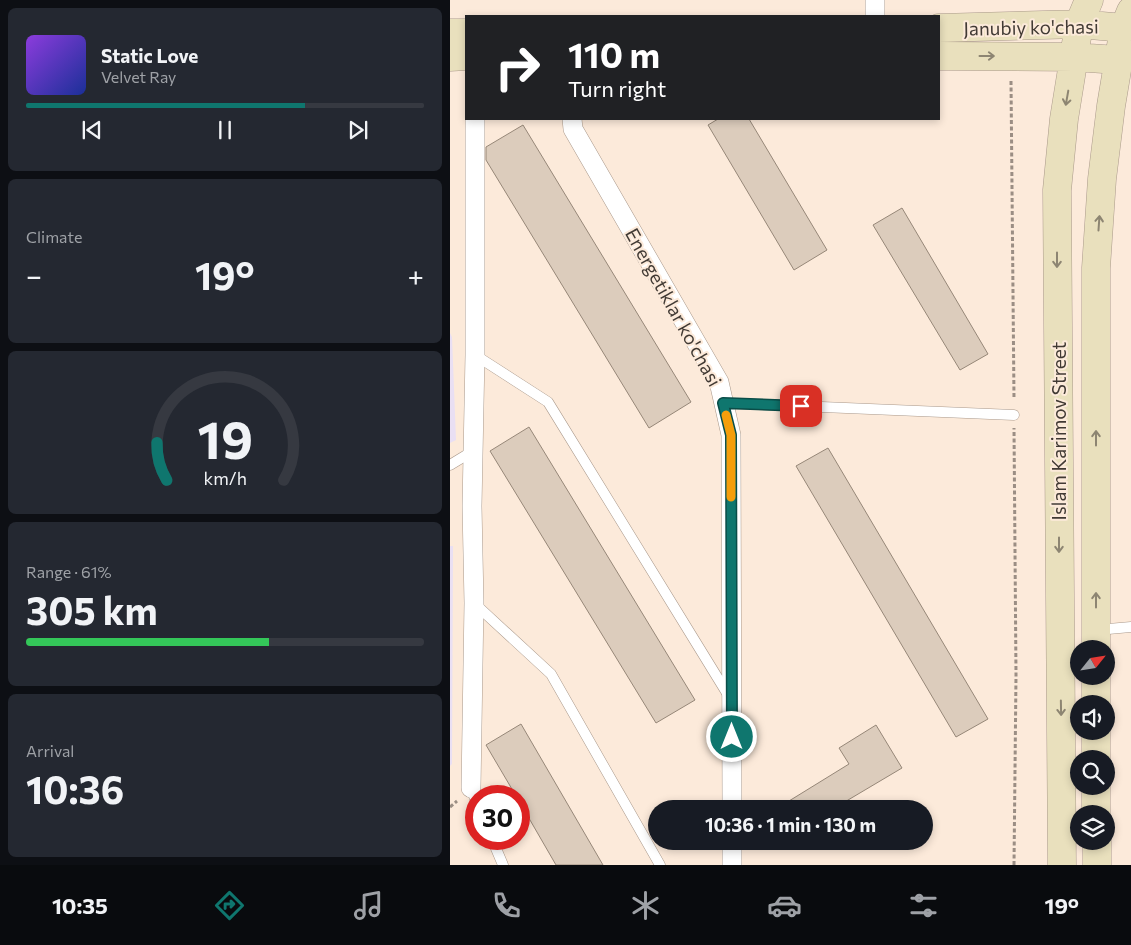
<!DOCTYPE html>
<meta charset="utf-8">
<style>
body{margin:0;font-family:Commissioner,sans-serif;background:#242831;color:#f1f3f6;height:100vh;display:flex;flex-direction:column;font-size:19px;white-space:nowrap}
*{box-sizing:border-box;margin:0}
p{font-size:16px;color:#9ea1a6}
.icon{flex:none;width:28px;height:28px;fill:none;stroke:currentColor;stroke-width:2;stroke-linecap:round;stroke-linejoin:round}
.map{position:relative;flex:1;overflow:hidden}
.panel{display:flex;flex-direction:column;gap:8px;padding:8px;background:#0d0f14;width:450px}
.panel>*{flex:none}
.hud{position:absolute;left:15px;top:15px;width:475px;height:105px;border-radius:0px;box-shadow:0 2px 8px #0003;background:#202124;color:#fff;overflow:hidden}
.needle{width:32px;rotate:60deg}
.buttons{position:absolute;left:620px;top:640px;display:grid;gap:10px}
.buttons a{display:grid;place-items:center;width:45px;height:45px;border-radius:50%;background:#171b24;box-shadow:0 2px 8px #0003;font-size:25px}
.speed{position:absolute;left:15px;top:785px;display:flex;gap:10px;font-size:25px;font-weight:700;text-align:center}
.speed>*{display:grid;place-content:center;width:65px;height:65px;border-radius:50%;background:#171b24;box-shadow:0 2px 8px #0003;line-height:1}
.speed .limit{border:8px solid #d22;background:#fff;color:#111}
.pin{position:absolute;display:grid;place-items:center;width:42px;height:42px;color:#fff;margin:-21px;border-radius:10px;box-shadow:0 2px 8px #0006}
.me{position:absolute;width:55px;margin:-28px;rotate:0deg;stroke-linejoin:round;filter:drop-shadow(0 0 4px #0008)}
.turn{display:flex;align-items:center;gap:18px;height:105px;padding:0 20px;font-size:22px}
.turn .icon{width:65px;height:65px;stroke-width:2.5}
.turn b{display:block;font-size:35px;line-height:42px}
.big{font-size:38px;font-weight:700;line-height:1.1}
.panel .widget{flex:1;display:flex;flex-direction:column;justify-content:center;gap:8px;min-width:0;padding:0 18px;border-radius:8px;background:#242831}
.panel .dial{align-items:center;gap:0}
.dial svg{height:130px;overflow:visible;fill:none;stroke:#363941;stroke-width:7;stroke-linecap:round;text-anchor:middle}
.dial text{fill:#f1f3f6;stroke:none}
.song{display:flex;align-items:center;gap:15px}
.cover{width:60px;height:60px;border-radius:8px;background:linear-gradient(135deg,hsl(270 70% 55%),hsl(230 70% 35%))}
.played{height:5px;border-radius:2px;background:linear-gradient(90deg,#0f766e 70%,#363941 70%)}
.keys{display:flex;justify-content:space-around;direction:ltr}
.heat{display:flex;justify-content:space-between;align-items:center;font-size:28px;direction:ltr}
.charge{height:8px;border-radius:4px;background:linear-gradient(90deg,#34c759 61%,#363941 0)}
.trip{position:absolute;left:198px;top:800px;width:285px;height:50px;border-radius:25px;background:#171b24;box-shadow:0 2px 8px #0003;font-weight:700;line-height:50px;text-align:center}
.menu{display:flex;height:80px;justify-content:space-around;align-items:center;background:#090b0e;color:#9ea1a6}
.menu .icon{width:35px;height:35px}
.menu .on{color:#0f766e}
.menu b{font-size:22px;color:#f1f3f6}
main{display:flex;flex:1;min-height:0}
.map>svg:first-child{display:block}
.education{fill:#e9dff3}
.building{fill:#dcccbc;stroke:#968778}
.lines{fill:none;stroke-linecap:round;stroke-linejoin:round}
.service-casing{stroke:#aa998b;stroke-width:11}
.minor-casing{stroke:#aa998b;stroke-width:20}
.secondary-casing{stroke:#aa998b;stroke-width:29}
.path{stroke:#9b8e84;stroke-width:3;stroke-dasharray:4 2.5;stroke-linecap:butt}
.service{stroke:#fff;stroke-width:10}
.minor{stroke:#fff;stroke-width:19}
.secondary{stroke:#e9e0bd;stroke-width:28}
.oneway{stroke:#8d8572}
.route-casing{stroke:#0a4d48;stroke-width:12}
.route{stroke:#0f766e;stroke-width:9}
.slow{stroke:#f59e0b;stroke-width:9}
.labels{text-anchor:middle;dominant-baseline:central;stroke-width:4;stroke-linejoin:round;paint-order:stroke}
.street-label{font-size:19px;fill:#413a34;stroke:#fceada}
</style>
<main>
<section class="panel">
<div class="widget">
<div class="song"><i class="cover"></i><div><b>Static Love</b><p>Velvet Ray</p></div></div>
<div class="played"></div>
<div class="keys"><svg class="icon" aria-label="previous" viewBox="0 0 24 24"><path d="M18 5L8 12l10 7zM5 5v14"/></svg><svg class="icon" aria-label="pause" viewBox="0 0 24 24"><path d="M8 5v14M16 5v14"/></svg><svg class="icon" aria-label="next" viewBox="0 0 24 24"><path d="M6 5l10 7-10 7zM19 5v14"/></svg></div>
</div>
<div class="widget"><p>Climate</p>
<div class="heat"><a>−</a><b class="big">19°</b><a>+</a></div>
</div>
<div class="widget dial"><svg viewBox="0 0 100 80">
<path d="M14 69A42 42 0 1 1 86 69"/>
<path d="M14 69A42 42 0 0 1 8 46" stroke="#0f766e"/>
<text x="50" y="56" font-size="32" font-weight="700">19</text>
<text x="50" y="72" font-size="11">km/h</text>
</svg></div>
<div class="widget"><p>Range · 61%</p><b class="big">305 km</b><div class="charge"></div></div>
<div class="widget"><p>Arrival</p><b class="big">10:36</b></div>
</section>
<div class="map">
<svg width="681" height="865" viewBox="0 0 681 865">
<rect width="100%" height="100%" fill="#fceada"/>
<!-- education -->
<path class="education" d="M0,333L2,337L6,440L0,443Z
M0,546H3L2,764L0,766Z"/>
<!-- building -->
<path class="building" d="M268,119H299L377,250L344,270L258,125Z
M73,125L241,402L199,428L36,160V147Z
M452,208L538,354L510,370L423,225Z
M79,427L245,700L206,723L40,451Z
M378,448L538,719L506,737L346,466Z
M71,724L153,865H106L69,801V796H66L36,745Z
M426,725L452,768L393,803L396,809H326L399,764L389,748Z"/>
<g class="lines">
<!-- service casing -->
<g class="service-casing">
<path id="service" d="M25,355L98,402L280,698
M273,403L564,415
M0,465L23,451
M24,603L101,674L210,865
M647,630L681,627
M21,788L26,801
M42,839L53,865"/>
</g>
<!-- minor casing -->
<g class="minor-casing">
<path id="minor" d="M425,0V16
M122,119L123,129L269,382L281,435L282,809
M21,788L24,603L22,506L25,355V119
M282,841V865"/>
</g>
<!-- secondary casing -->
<g class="secondary-casing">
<path id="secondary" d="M489,28L629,24L674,28
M0,33H16
M489,56L624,57L668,60
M0,57L16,56
M646,649V268L652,179L661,106L674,28L681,11
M646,676V704
M646,731V759
M646,786V814
M647,841V865
M612,865L607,190L614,119L624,57L629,24L639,0"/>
</g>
<!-- path -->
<path class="path" d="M561,81L564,399
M0,807L7,801
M564,865L566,675L564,428"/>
<!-- service -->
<use href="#service" class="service"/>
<!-- minor -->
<use href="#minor" class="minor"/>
<!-- secondary -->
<use href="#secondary" class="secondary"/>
</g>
<!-- one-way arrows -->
<defs><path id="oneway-shaft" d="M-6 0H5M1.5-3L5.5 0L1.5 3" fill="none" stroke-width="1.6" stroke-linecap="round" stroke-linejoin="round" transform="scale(1.25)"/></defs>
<g class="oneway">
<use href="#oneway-shaft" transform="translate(537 56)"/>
<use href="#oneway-shaft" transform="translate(617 98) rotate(100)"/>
<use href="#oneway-shaft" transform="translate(649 223) rotate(-86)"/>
<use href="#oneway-shaft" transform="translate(607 260) rotate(90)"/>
<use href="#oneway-shaft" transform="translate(646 438) rotate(-90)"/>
<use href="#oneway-shaft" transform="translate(609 545) rotate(90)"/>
<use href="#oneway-shaft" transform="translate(646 600) rotate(-90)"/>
<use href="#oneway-shaft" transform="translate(611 708) rotate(89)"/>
</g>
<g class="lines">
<!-- route casing -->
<g class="route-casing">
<path id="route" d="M282,737L281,435L273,403L351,406"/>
</g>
<!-- route -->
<use href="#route" class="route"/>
<!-- slow -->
<path class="slow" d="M276,415L281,435V497"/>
</g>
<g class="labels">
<!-- street labels -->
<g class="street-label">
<text transform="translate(581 27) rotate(-1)">Janubiy ko'chasi</text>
<text transform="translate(224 307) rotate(61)">Energetiklar ko'chasi</text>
<text transform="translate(608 431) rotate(-90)">Islam Karimov Street</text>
</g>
</g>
</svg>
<div class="buttons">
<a><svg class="needle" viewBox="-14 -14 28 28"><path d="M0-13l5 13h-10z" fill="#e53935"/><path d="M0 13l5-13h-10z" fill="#9ea1a6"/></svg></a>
<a><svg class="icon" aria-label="sound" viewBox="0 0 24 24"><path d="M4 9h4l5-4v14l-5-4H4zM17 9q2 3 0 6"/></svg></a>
<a><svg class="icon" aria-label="search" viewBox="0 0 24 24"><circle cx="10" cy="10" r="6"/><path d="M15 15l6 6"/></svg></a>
<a><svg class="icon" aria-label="layers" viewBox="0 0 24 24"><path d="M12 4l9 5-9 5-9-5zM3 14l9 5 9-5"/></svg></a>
</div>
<div class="speed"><div class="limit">30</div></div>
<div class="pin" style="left:351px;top:406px;background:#d93025"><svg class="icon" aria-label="arrive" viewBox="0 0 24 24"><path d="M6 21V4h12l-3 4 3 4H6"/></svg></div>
<svg class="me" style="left:282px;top:737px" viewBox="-20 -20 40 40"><circle r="17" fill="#0f766e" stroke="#fff" stroke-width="3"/><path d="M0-11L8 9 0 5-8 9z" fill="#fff"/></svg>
<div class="trip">10:36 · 1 min · 130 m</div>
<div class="hud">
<div class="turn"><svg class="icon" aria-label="right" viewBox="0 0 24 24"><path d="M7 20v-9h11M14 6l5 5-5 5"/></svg><div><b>110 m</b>Turn right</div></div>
</div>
</div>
</main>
<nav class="menu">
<b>10:35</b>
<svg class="icon on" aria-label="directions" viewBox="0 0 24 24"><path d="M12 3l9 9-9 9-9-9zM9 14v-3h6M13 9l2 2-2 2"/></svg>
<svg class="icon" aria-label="music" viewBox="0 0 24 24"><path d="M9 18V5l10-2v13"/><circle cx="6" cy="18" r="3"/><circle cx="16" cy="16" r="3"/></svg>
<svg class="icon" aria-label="phone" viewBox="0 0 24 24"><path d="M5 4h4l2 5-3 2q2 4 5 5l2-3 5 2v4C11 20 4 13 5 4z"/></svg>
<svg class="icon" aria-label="climate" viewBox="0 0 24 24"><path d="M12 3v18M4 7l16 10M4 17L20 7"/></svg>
<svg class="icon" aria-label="car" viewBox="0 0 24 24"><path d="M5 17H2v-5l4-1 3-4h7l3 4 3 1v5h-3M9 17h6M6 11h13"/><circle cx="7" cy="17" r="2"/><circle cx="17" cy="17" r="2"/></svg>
<svg class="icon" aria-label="filters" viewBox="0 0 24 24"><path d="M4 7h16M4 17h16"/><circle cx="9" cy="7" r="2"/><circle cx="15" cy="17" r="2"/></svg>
<b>19°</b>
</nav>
